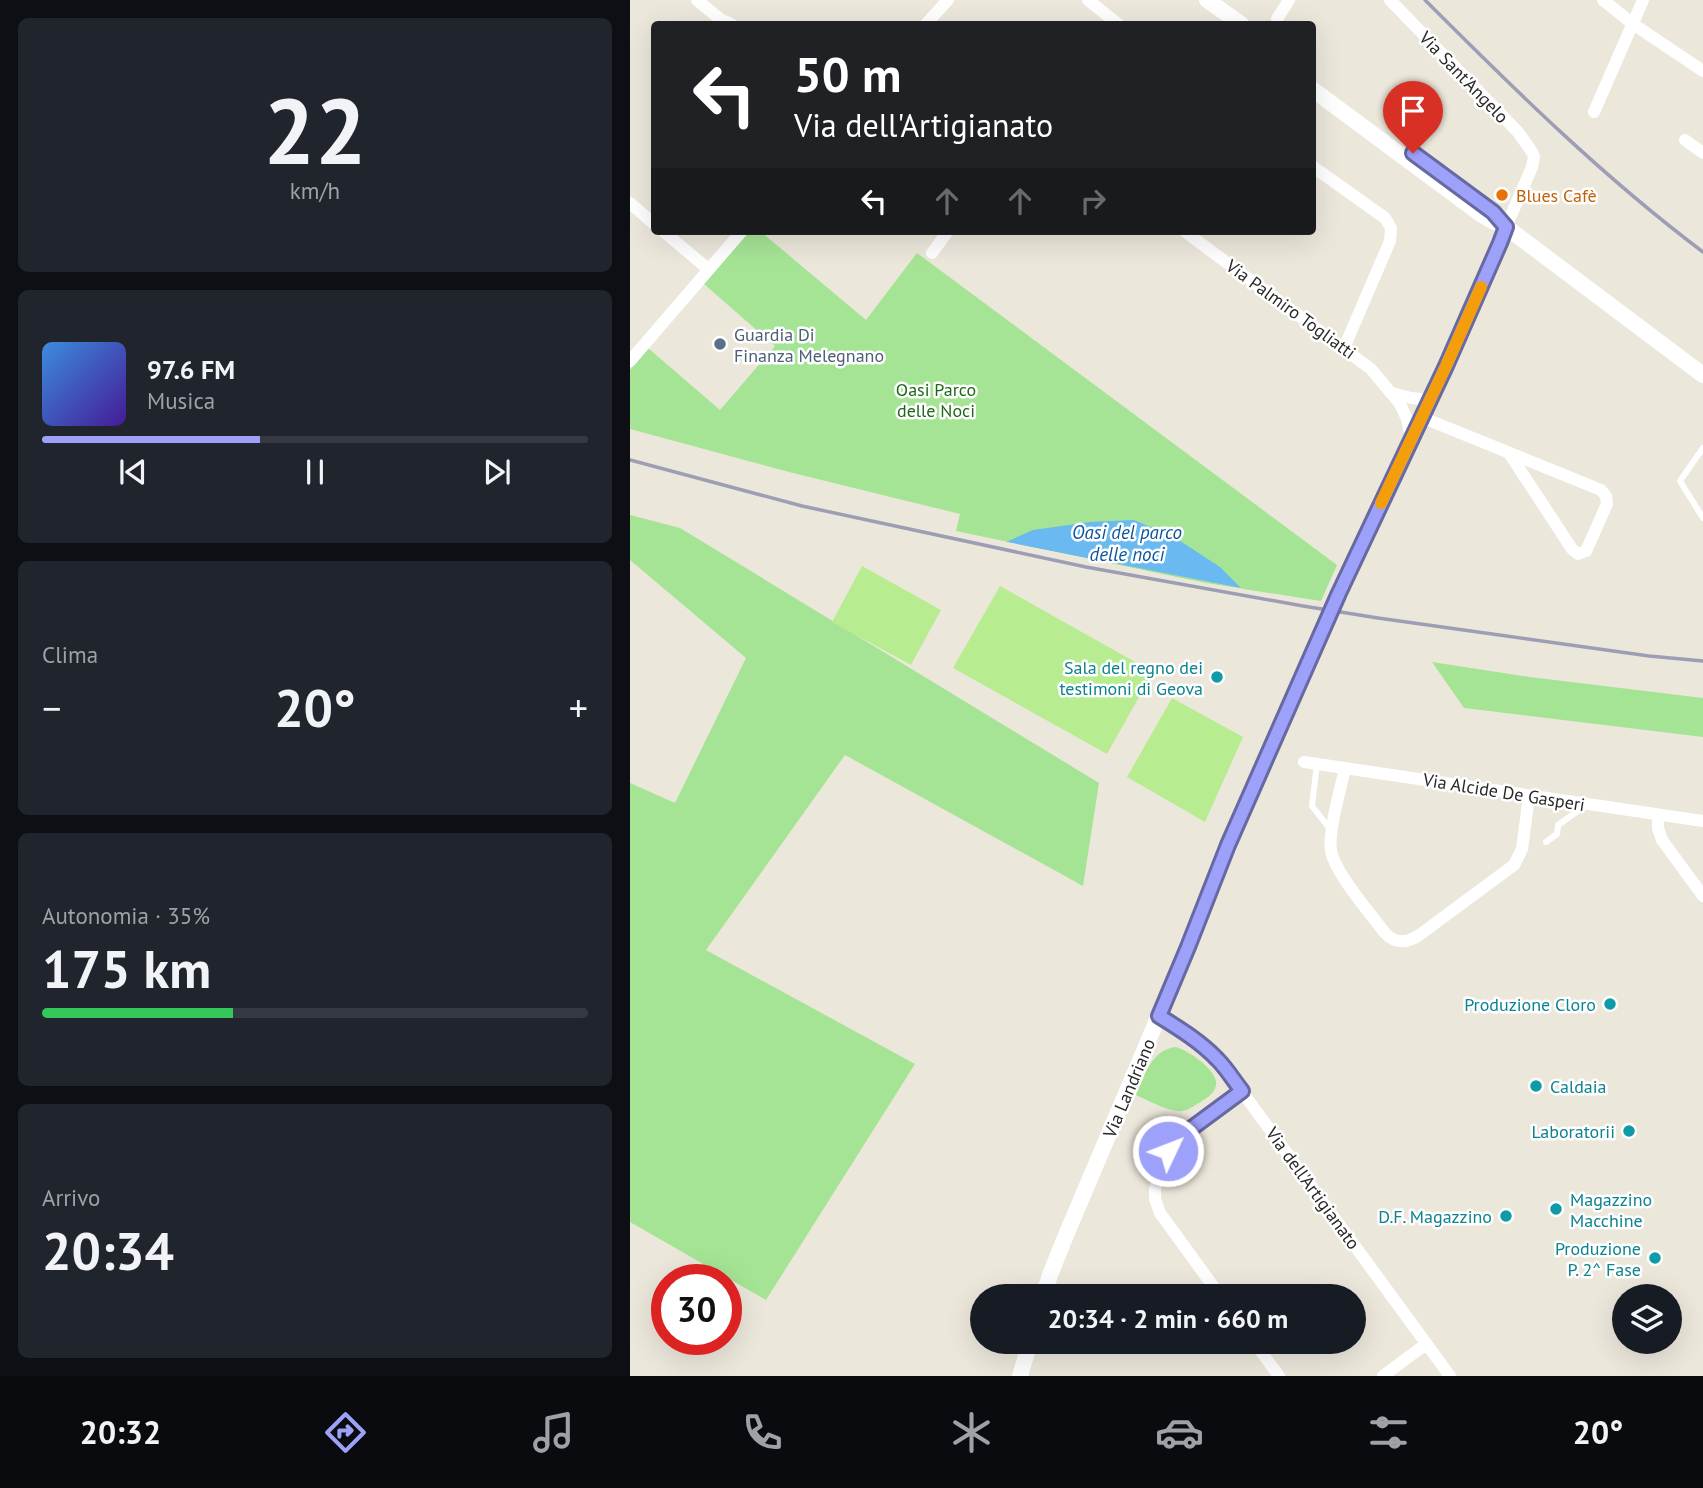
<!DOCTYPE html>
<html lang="it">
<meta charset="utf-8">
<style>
body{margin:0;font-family:"PT Sans",sans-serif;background:#20242c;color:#f1f3f6;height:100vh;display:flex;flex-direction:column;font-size:26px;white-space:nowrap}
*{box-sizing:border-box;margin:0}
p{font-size:23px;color:#9ea1a6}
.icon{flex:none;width:38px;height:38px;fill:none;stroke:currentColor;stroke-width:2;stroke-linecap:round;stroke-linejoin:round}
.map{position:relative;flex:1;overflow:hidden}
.sheet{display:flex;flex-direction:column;gap:18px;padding:18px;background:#0d0f14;width:630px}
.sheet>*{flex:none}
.hud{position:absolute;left:21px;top:21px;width:665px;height:214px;border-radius:7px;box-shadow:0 7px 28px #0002;background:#202124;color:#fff;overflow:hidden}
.buttons{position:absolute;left:982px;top:1284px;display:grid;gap:14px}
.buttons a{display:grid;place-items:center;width:70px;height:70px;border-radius:50%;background:#171b24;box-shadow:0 7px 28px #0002;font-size:35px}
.speed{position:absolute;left:21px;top:1264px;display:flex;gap:14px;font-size:35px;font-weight:700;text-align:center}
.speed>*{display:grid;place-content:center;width:91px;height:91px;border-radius:50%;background:#171b24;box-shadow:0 7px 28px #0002;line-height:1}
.speed .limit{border:10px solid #d22;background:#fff;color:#111}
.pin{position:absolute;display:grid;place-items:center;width:60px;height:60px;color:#fff;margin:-72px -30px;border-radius:50% 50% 50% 0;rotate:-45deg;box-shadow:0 0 7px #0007}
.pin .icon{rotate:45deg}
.me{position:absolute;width:77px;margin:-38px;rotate:47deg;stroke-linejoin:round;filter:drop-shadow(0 0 5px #0008)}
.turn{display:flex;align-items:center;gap:24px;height:147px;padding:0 28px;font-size:32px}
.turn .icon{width:91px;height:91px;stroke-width:2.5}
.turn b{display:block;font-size:49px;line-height:60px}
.lanes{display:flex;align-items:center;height:66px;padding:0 28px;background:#0003;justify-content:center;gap:35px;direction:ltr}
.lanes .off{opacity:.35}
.big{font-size:52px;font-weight:700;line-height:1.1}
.sheet .widget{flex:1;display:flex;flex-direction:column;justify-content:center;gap:10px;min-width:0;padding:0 24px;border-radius:10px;background:#20242c}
.sheet .dial{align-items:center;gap:0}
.dial b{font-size:91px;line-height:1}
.song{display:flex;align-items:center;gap:21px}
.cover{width:84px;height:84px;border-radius:10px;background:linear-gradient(135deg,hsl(210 70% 55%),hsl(260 70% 35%))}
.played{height:7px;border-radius:4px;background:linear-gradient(90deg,#9da1fa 40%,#363941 40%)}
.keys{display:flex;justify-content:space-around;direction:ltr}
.heat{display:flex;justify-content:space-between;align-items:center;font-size:38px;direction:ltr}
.charge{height:10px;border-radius:5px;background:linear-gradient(90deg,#34c759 35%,#363941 0)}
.trip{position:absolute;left:340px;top:1284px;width:396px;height:70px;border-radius:35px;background:#171b24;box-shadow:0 7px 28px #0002;font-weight:700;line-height:70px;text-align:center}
.menu{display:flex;height:112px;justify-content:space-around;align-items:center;background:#090b0e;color:#9ea1a6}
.menu .icon{width:49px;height:49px}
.menu .active{color:#9da1fa}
.menu b{font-size:32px;color:#f1f3f6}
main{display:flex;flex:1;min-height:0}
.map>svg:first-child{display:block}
.green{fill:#a5e495}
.pitch{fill:#b8ec91}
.water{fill:#6ab9f1}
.pier{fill:#ece7db}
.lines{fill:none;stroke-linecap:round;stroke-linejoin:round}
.lane{stroke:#fff;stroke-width:6}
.street{stroke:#fff;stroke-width:12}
.secondary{stroke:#fff;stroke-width:16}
.rail{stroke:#9d9db4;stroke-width:3.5}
.route-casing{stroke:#6669a2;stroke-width:18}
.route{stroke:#9da1fa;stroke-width:12}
.slow{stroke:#f59e0b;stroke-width:12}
.food-dot{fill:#e8710a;stroke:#fff;stroke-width:2.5}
.service-dot{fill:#5c6f8a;stroke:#fff;stroke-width:2.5}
.culture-dot{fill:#0f9aa8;stroke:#fff;stroke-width:2.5}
.labels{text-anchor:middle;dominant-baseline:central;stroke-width:5;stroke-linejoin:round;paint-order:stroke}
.street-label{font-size:18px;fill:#292929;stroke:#fff}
.food-label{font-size:18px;fill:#c56008;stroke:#fff;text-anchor:start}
.service-label{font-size:18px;fill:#4e5e75;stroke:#fff;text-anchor:start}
.park-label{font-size:18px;fill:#1c6818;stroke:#fff}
.culture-label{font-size:18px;fill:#0d838f;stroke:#fff;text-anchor:end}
.water-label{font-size:19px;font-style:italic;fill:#0a549d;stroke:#fff}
</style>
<main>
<section class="sheet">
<div class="widget dial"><b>22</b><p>km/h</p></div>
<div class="widget">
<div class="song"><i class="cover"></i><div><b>97.6 FM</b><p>Musica</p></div></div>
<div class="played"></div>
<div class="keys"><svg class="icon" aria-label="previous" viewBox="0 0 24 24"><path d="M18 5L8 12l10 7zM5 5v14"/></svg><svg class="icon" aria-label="pause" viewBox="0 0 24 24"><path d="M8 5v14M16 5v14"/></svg><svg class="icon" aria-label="next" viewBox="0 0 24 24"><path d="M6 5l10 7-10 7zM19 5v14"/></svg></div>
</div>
<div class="widget"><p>Clima</p>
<div class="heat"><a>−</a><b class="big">20°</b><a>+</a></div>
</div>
<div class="widget"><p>Autonomia · 35%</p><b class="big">175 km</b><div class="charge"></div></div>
<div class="widget"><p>Arrivo</p><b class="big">20:34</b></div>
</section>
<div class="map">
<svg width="1073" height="1376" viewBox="0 0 1073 1376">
<rect width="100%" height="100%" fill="#ece7db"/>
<!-- green -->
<path class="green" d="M117,231H130L236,320L287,253L707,565L691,601L575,583L326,531L330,514L163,473L0,429V370L18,348L90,410L145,346L74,284Z
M0,515L50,528L469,783L453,886L215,755L76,950L285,1064L136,1300L0,1222V783L45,803L116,658L0,560Z
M802,662L900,677L1073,698V737L834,708Z
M545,1047C557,1049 589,1071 586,1085C585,1094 574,1100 567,1104C561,1108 555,1112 547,1111C534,1109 519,1101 506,1095C515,1076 520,1051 545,1047Z"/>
<!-- pitch -->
<path class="pitch" d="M232,566L311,610L281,665L202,622Z
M370,586L523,672L477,754L323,668Z
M542,698L613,737L575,822L497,777Z"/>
<!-- water -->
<path class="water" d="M504,520L544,537L590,567L611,588L376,542L403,530L460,522Z"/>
<!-- pier -->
<path class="pier" d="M372,541L575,583L614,589L610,592L449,561L375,545Z"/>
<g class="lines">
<!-- lane -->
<path class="lane" d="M1073,448L1050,481L1073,518
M687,764L682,806L700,829
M916,842L927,834L928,825L955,806"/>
<!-- street -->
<path class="street" d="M67,0L90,19L101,24
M458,0L488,24
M760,0L888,132L902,152L904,157L902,167L876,227
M973,0L1003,24L1073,71
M647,19L659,0
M296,24L318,0
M964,112L1013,0
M1055,140L1073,153
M682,166L755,218L761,228L760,241L714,348
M0,203L24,224
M33,231L78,269
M554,231L741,369L770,404L777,419L781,437
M302,253L318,231
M0,361L112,231
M762,393L781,398L799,400
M791,417L971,490L976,496L977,504L956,551L948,554L942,549L879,453
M674,762L1073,821
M715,768C711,788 698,831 701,850C704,872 741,914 755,933C765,944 776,943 788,936L884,865L892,849L899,796
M1028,815V828L1032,840L1073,896
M529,1016L566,1040L594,1067L820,1376
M591,1297L530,1213L525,1199V1189L533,1162L541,1146L551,1136L612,1092
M624,1342L649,1376
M753,1376L796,1344"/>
<!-- secondary -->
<path class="secondary" d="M577,0L611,24
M682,89L852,215L862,221L876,227L1073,375
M413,1297L420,1275L434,1240L558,947L598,845L709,593L815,366L870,243L876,227
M390,1376L400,1342"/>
<!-- rail -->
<path class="rail" d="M795,0C884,89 972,176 1073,252
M0,460L172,506L456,567L673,606L748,618L1019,656L1073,661"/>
</g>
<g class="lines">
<!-- route casing -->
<g class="route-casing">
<path id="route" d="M538,1151L551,1136L612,1091C604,1081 597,1069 588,1060C571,1042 550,1029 529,1016L558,947L598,845L709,593L816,366L870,243L876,227L863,212L783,153"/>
</g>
<!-- route -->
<use href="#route" class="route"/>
<!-- slow -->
<path class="slow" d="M751,503L816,366L851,287"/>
</g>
<!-- markers -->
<circle class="food-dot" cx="872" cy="195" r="7"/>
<circle class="service-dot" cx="90" cy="344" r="7"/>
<g class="culture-dot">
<circle cx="587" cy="677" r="7"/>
<circle cx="980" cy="1004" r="7"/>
<circle cx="906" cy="1086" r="7"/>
<circle cx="999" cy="1131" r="7"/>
<circle cx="926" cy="1209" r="7"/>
<circle cx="876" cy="1216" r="7"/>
<circle cx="1025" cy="1258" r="7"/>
</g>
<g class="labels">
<!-- street labels -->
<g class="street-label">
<text transform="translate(834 77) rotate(46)">Via Sant'Angelo</text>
<text transform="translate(661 309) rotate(36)">Via Palmiro Togliatti</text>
<text transform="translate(874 792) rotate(9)">Via Alcide De Gasperi</text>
<text transform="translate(499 1088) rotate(-67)">Via Landriano</text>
<text transform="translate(683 1188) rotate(54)">Via dell'Artigianato</text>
</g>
<!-- food labels -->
<g class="food-label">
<text x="886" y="195">Blues Cafè</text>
</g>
<!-- service labels -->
<g class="service-label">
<text x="104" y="334">Guardia Di<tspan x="104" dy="21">Finanza Melegnano</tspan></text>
</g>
<!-- park labels -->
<g class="park-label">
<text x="306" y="389">Oasi Parco<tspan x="306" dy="21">delle Noci</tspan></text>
</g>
<!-- culture labels -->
<g class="culture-label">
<text x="573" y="667">Sala del regno dei<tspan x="573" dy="21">testimoni di Geova</tspan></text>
<text x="966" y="1004">Produzione Cloro</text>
<text x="920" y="1086" text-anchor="start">Caldaia</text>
<text x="985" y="1131">Laboratorii</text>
<text x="940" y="1199" text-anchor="start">Magazzino<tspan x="940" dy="21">Macchine</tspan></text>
<text x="862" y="1216">D.F. Magazzino</text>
<text x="1011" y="1248">Produzione<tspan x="1011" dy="21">P. 2^ Fase</tspan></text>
</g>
<!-- water labels -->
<g class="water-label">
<text x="497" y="532">Oasi del parco<tspan x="497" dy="22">delle noci</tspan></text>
</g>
</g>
</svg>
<div class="buttons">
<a><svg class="icon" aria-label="layers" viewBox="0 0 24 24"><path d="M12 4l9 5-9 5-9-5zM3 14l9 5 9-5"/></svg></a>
</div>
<div class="speed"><div class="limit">30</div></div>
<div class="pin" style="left:783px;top:153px;background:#d93025"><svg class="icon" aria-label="arrive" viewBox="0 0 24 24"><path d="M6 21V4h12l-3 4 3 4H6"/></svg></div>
<svg class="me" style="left:538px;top:1151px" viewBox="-20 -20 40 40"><circle r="17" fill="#9da1fa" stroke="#fff" stroke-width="3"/><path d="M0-11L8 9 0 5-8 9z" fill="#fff"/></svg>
<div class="trip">20:34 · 2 min · 660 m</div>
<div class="hud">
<div class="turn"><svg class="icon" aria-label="left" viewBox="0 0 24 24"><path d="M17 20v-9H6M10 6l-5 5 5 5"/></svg><div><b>50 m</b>Via dell'Artigianato</div></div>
<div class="lanes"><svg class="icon" aria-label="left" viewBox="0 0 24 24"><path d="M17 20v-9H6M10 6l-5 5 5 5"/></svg><svg class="icon off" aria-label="ahead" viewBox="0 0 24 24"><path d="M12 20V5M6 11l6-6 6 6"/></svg><svg class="icon off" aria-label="ahead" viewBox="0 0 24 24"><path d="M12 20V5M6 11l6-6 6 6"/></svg><svg class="icon off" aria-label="right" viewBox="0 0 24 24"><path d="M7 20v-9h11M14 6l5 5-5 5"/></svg></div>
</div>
</div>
</main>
<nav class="menu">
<b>20:32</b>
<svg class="icon active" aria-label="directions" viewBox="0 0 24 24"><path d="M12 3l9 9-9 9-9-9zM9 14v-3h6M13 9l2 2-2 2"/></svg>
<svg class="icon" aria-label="music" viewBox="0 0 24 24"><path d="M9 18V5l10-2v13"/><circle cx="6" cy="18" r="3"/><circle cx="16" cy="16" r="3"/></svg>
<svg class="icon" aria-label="phone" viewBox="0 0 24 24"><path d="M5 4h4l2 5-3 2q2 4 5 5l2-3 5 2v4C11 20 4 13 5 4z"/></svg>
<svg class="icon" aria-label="climate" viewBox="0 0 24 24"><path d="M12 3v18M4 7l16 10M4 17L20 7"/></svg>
<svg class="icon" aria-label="car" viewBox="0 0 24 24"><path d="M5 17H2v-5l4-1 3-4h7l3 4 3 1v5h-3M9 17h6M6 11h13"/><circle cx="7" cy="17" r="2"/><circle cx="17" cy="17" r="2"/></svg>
<svg class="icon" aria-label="filters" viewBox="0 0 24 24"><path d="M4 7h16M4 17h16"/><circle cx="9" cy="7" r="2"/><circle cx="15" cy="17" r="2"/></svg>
<b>20°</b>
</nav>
